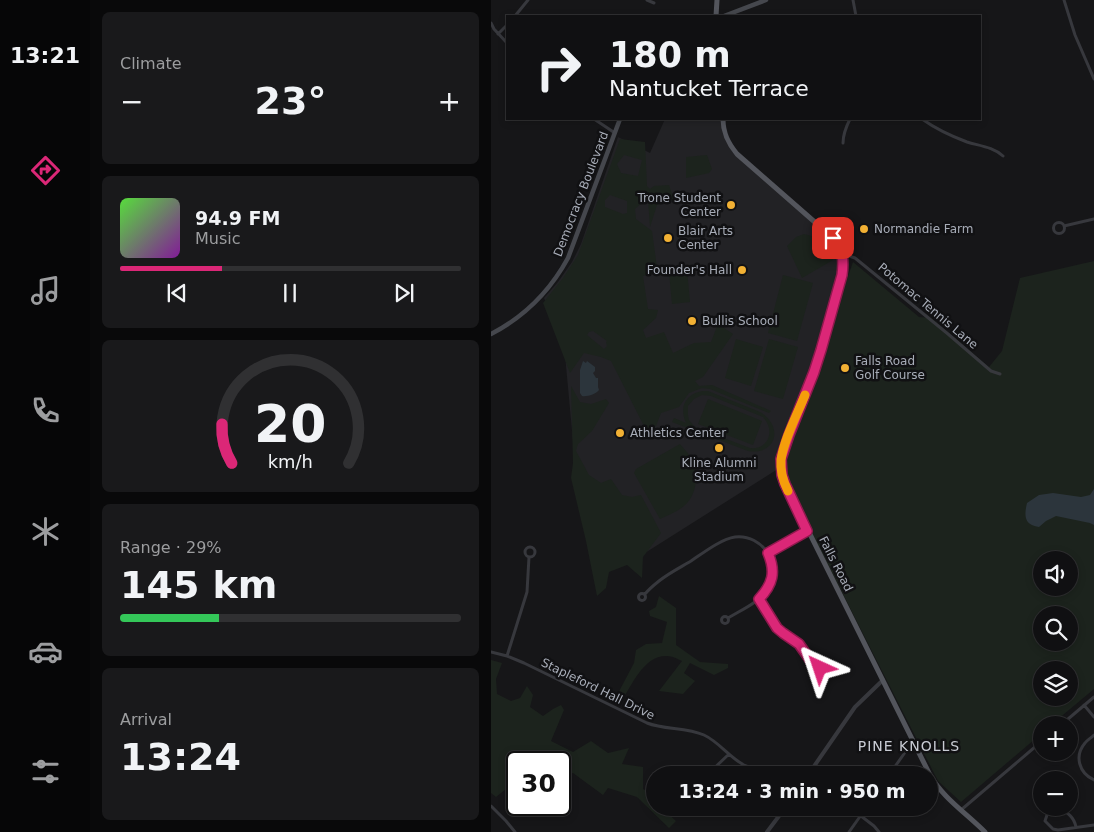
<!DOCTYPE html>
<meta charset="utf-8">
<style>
body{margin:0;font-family:"DejaVu Sans",sans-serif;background:#19191b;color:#f1f3f6;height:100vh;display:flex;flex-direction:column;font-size:19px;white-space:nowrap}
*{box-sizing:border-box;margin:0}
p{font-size:16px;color:#9c9d9f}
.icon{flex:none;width:28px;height:28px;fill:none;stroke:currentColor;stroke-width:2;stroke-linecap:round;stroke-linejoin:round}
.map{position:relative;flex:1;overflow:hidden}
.drawer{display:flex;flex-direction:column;gap:12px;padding:12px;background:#09090a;width:401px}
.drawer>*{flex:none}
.hud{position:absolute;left:15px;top:15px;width:475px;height:105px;border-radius:0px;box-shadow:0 2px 8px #0003,0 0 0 1px #303032;background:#101012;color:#f1f3f6;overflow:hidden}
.buttons{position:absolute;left:542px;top:551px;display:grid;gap:10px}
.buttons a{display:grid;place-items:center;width:45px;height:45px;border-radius:50%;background:#101012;box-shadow:0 2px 8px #0003,0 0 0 1px #303032;font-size:25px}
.speed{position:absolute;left:15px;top:751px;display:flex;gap:10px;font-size:25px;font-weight:700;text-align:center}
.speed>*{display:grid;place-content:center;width:65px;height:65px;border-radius:50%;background:#101012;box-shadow:0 2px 8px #0003,0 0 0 1px #303032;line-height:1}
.speed .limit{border:2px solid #111;border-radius:8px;background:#fff;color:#111}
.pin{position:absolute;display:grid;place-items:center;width:42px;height:42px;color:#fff;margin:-21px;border-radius:10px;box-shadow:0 2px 8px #0006}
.me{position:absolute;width:55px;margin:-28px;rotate:318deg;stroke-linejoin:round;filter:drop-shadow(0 0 4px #0008)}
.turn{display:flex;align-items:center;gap:18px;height:105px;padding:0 20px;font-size:22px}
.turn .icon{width:65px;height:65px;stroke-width:2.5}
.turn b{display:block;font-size:35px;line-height:42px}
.big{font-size:38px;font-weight:800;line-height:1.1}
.drawer .widget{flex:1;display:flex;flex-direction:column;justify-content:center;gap:8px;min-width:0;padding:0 18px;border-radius:8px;background:#19191b}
.drawer .dial{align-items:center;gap:0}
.dial svg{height:130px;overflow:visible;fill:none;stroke:#303032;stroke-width:7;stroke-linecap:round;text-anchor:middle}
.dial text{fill:#f1f3f6;stroke:none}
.song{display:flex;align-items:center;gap:15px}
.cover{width:60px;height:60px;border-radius:8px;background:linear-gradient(135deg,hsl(110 70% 55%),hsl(290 70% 35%))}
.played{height:5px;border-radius:2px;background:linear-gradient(90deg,#db2777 30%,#303032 30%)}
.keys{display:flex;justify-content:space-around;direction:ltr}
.heat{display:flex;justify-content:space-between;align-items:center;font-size:28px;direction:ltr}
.charge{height:8px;border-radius:4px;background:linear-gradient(90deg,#34c759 29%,#303032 0)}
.trip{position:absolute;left:155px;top:766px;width:292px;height:50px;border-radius:25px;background:#101012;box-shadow:0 2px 8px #0003,0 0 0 1px #303032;font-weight:800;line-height:50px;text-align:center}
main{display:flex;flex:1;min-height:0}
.tabs{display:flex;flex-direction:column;width:90px;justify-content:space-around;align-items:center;background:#060607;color:#9c9d9f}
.tabs .icon{width:35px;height:35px}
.tabs .selected{color:#db2777}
.tabs b{font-size:22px;color:#f1f3f6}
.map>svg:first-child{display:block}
.built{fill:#222225}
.green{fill:#1c231d;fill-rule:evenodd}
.water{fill:#2c353c}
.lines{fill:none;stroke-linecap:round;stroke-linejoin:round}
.minor{stroke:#37383d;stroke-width:3}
.tertiary{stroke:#37383d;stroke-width:4}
.secondary{stroke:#45474d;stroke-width:4.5}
.primary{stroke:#53555c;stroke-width:5}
.route-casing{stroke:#8e194d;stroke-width:12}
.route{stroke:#db2777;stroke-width:9}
.slow{stroke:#f59e0b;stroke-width:9}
.poi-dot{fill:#f2b134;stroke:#111113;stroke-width:2}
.labels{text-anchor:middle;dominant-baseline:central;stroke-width:5;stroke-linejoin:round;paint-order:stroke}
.street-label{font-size:12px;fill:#a8adb8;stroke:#111113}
.poi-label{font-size:12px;fill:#a8adb8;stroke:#111113;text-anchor:start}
.neighbourhood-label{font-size:14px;letter-spacing:1px;fill:#c9ccd4;stroke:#111113}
</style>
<main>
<nav class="tabs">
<b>13:21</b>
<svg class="icon selected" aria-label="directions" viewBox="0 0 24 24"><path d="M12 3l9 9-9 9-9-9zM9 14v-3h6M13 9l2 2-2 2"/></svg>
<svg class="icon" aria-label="music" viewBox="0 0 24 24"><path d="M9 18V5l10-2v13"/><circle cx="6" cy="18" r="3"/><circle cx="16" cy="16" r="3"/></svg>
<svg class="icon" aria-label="phone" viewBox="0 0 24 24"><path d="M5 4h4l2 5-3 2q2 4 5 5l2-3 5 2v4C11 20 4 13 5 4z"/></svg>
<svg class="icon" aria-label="climate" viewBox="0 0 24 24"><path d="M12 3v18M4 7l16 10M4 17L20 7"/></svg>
<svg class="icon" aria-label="car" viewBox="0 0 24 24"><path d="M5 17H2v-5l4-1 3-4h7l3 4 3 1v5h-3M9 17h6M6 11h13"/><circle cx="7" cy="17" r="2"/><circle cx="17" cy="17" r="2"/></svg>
<svg class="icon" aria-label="filters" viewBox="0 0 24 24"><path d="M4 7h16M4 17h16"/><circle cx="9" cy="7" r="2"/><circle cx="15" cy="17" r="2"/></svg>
</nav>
<section class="drawer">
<div class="widget"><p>Climate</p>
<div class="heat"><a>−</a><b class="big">23°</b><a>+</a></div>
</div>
<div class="widget">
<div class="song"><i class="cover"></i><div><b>94.9 FM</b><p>Music</p></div></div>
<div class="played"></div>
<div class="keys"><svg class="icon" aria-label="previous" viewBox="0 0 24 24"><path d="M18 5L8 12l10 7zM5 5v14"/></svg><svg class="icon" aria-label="pause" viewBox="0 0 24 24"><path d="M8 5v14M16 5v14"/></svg><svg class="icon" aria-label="next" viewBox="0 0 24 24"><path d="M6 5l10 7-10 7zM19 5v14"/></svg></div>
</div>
<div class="widget dial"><svg viewBox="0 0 100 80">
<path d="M14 69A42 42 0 1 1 86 69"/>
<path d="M14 69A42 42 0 0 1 8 45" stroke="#db2777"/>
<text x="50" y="56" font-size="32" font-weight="700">20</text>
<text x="50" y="72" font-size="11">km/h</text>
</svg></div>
<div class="widget"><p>Range · 29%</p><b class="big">145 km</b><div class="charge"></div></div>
<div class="widget"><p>Arrival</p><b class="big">13:24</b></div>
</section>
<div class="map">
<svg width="603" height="832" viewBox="0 0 603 832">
<rect width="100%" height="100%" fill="#161618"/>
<!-- built -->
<path class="built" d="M174,119H231L239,147L342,238L352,260L330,350L298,435L290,467L146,558L84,463L73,344L53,298L67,282L81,262L90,244L127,137L159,153Z"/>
<!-- green -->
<path class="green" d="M129,139L154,142L156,186L159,189L163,186L178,185L181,194H192L193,200L181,201L166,205L159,227L157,200L174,198L175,196L156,198L144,209L145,219L161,231L166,268L172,269L174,271L152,276L157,309L167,310L165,318L152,330L155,338L173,332L182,353L203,343L220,342L227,324L242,334L212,377L204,381L208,386L221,385L280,411L278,413L219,389L211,388L198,393L188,407L170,413L165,426L155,430L120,361L110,357L93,353L79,373L52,303L72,278L87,255ZM133,155L151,160L147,176L130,173L126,164ZM119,195L136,201V213L132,214L114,207V200ZM102,331L116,341L115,342L116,346L113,349L96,335L98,332Z
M216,155L221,169L218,173L195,178V157Z
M313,234C328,237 338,245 342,260L311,278L296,246L305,237Z
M603,261V689L560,725H551V733L470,802L447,781L300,492L294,476V456L311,413L331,366L348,302L362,262L428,317L440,318L498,367L511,351L529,278ZM551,560H579V588H551ZM551,615H579V642H551ZM551,670H579V698H551Z
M196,270L199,302L181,304L178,272Z
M292,275L322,283L306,341L277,333Z
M245,339L272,347L260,386L234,378Z
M278,339L307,347L292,399L263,391Z
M80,386L89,402L100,404L115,399L118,403L101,431L87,444L85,451L98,475L110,483L120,479L131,495L141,497L150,495L170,533L152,557L151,578L136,565L118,572L115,588L106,596L95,541L80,478L82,463Z
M212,391H217L269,412C294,427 284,456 257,451L181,422L183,418L195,423C188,407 194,394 212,391ZM211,395L220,396L272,417C285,431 277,450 259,448L206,428L202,425L198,420L197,415V406L203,399Z
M217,399L271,421L262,445L207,424Z
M189,444C193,449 198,454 201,459C208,474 206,495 193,506C186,512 177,515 169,519L143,473L145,469Z
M168,596L185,608V645L209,662L237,664V668L223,675L199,663L193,673L204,681L192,694L168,691L191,661C187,659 181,656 176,656C153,655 141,685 130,702L124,699L143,663L145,650L155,644L171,643L176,622L159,616L158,611L165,607Z
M0,660L11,663L5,679L6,694L20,701L29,698L36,686L42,695L39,707L52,716L62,709L70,705L73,710L60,741L82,752L100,741L117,753L138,748L131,764L152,767V789L164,795V808H172V809L185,821L178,828L146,797L117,788L112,795L82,773L76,774L69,769V762H58L54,760L47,762H26V776L15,789L5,797L0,793Z"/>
<!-- water -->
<path class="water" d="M92,361L95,363L96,361L104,367V371L102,373L105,378H107V387L108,390C105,394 96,397 91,396L89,393V370Z
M603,489V525L599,523L565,516L555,521L548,527C533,525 533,516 536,503L548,495L562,493L590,497L599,495Z"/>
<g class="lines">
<!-- minor -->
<path class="minor" d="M156,0L163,3
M362,0L365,16
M573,0L584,35L603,79
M24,16L37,0
M0,23L3,29L16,43
M7,34L16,25
M103,119L124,133
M431,119C445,129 460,136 476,142C489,146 502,147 512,156
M352,143C352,134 355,127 359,119
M562.5 228a5.5 5.5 0 1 1 11 0a5.5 5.5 0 1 1-11 0Z
M573,226L603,219
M351,255L358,256L364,258L457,334L500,371L509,374
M34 552a5 5 0 1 1 10 0a5 5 0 1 1-10 0Z
M277,553L316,531
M147.5 597a3.5 3.5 0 1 1 7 0a3.5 3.5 0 1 1-7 0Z
M154,594C158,589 163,585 168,581C178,573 190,567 200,561C212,553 230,539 244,537C272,534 292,565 276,589C268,603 250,610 237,618
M268,599L286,628L292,633L308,644L322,664L321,667V670L323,672L328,671L329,668V665L326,663L322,664
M230.5 620a3.5 3.5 0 1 1 7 0a3.5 3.5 0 1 1-7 0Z
M0,652L16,656L33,663L156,723C174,730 195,727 213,735C228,742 238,757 253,765C263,770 275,769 286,775
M16,656L36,592L38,557
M593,705L603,717
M570,725L603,697
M603,735C600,738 596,740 594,743C583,756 588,773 603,780
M216,775L238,754
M398,775L415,751L423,743
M0,806L15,821L24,832
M561,808L556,815L554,821L562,829L567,830L603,825
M568,808C577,813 583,817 585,827
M470,810L551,741
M370,816L383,826L388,832
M358,832L375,808"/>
<!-- tertiary -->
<path class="tertiary" d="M317,775L364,707L392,680
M276,832L294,808"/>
<!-- secondary -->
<path class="secondary" d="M233,16L275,0
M0,334C33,317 59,291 77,258L129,119"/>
<!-- primary -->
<path class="primary" d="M225,16L226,0
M232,119C232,133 237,143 246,154L342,238C352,249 353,260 351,275L330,350L323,372L298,435L292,452L290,467L294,484L439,775C452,798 475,813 494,832"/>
</g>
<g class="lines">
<!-- route casing -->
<g class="route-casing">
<path id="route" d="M329,668L328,664L325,663L322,664L308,644L292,633L286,628L268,599C282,584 285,572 277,553L316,531L294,484L291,475L290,459L298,435L323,372L330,350L351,275C353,260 352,249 342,238"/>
</g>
<!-- route -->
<use href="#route" class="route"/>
<!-- slow -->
<path class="slow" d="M297,491C292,481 289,471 290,460C293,439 306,415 314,395"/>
</g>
<!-- markers -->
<g class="poi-dot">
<circle cx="240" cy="205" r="5"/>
<circle cx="373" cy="229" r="5"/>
<circle cx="177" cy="238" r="5"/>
<circle cx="251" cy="270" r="5"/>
<circle cx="201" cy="321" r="5"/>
<circle cx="354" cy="368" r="5"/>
<circle cx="129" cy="433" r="5"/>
<circle cx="228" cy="448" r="5"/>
</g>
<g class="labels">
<!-- street labels -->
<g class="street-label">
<text transform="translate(90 194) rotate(-69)">Democracy Boulevard</text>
<text transform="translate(437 306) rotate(40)">Potomac Tennis Lane</text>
<text transform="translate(345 564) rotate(63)">Falls Road</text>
<text transform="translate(107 689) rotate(26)">Stapleford Hall Drive</text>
</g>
<!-- poi labels -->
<g class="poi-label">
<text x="230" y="198" text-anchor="end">Trone Student<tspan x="230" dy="14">Center</tspan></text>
<text x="383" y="229">Normandie Farm</text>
<text x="187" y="231">Blair Arts<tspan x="187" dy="14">Center</tspan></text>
<text x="241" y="270" text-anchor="end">Founder's Hall</text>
<text x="211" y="321">Bullis School</text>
<text x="364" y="361">Falls Road<tspan x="364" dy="14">Golf Course</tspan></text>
<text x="139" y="433">Athletics Center</text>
<text x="228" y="463" text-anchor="middle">Kline Alumni<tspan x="228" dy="14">Stadium</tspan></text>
</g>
<!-- neighbourhood labels -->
<g class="neighbourhood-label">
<text x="418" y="746">PINE KNOLLS</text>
</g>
</g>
</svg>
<div class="buttons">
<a><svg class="icon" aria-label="sound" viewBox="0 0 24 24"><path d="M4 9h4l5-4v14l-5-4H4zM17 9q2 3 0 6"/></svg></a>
<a><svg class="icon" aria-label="search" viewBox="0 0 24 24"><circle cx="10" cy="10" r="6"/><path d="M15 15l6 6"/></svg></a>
<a><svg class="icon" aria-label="layers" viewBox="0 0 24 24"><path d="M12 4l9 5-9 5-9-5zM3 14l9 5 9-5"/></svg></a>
<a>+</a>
<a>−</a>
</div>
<div class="speed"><div class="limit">30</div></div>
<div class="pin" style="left:342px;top:238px;background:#d93025"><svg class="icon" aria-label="arrive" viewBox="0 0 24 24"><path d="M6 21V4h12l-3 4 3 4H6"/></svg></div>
<svg class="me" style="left:329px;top:668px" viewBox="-20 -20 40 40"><path d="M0-17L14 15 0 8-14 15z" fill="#db2777" stroke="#fff" stroke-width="4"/></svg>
<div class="trip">13:24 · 3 min · 950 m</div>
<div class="hud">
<div class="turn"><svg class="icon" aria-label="right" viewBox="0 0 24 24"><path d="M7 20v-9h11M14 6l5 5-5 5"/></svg><div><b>180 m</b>Nantucket Terrace</div></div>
</div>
</div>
</main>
